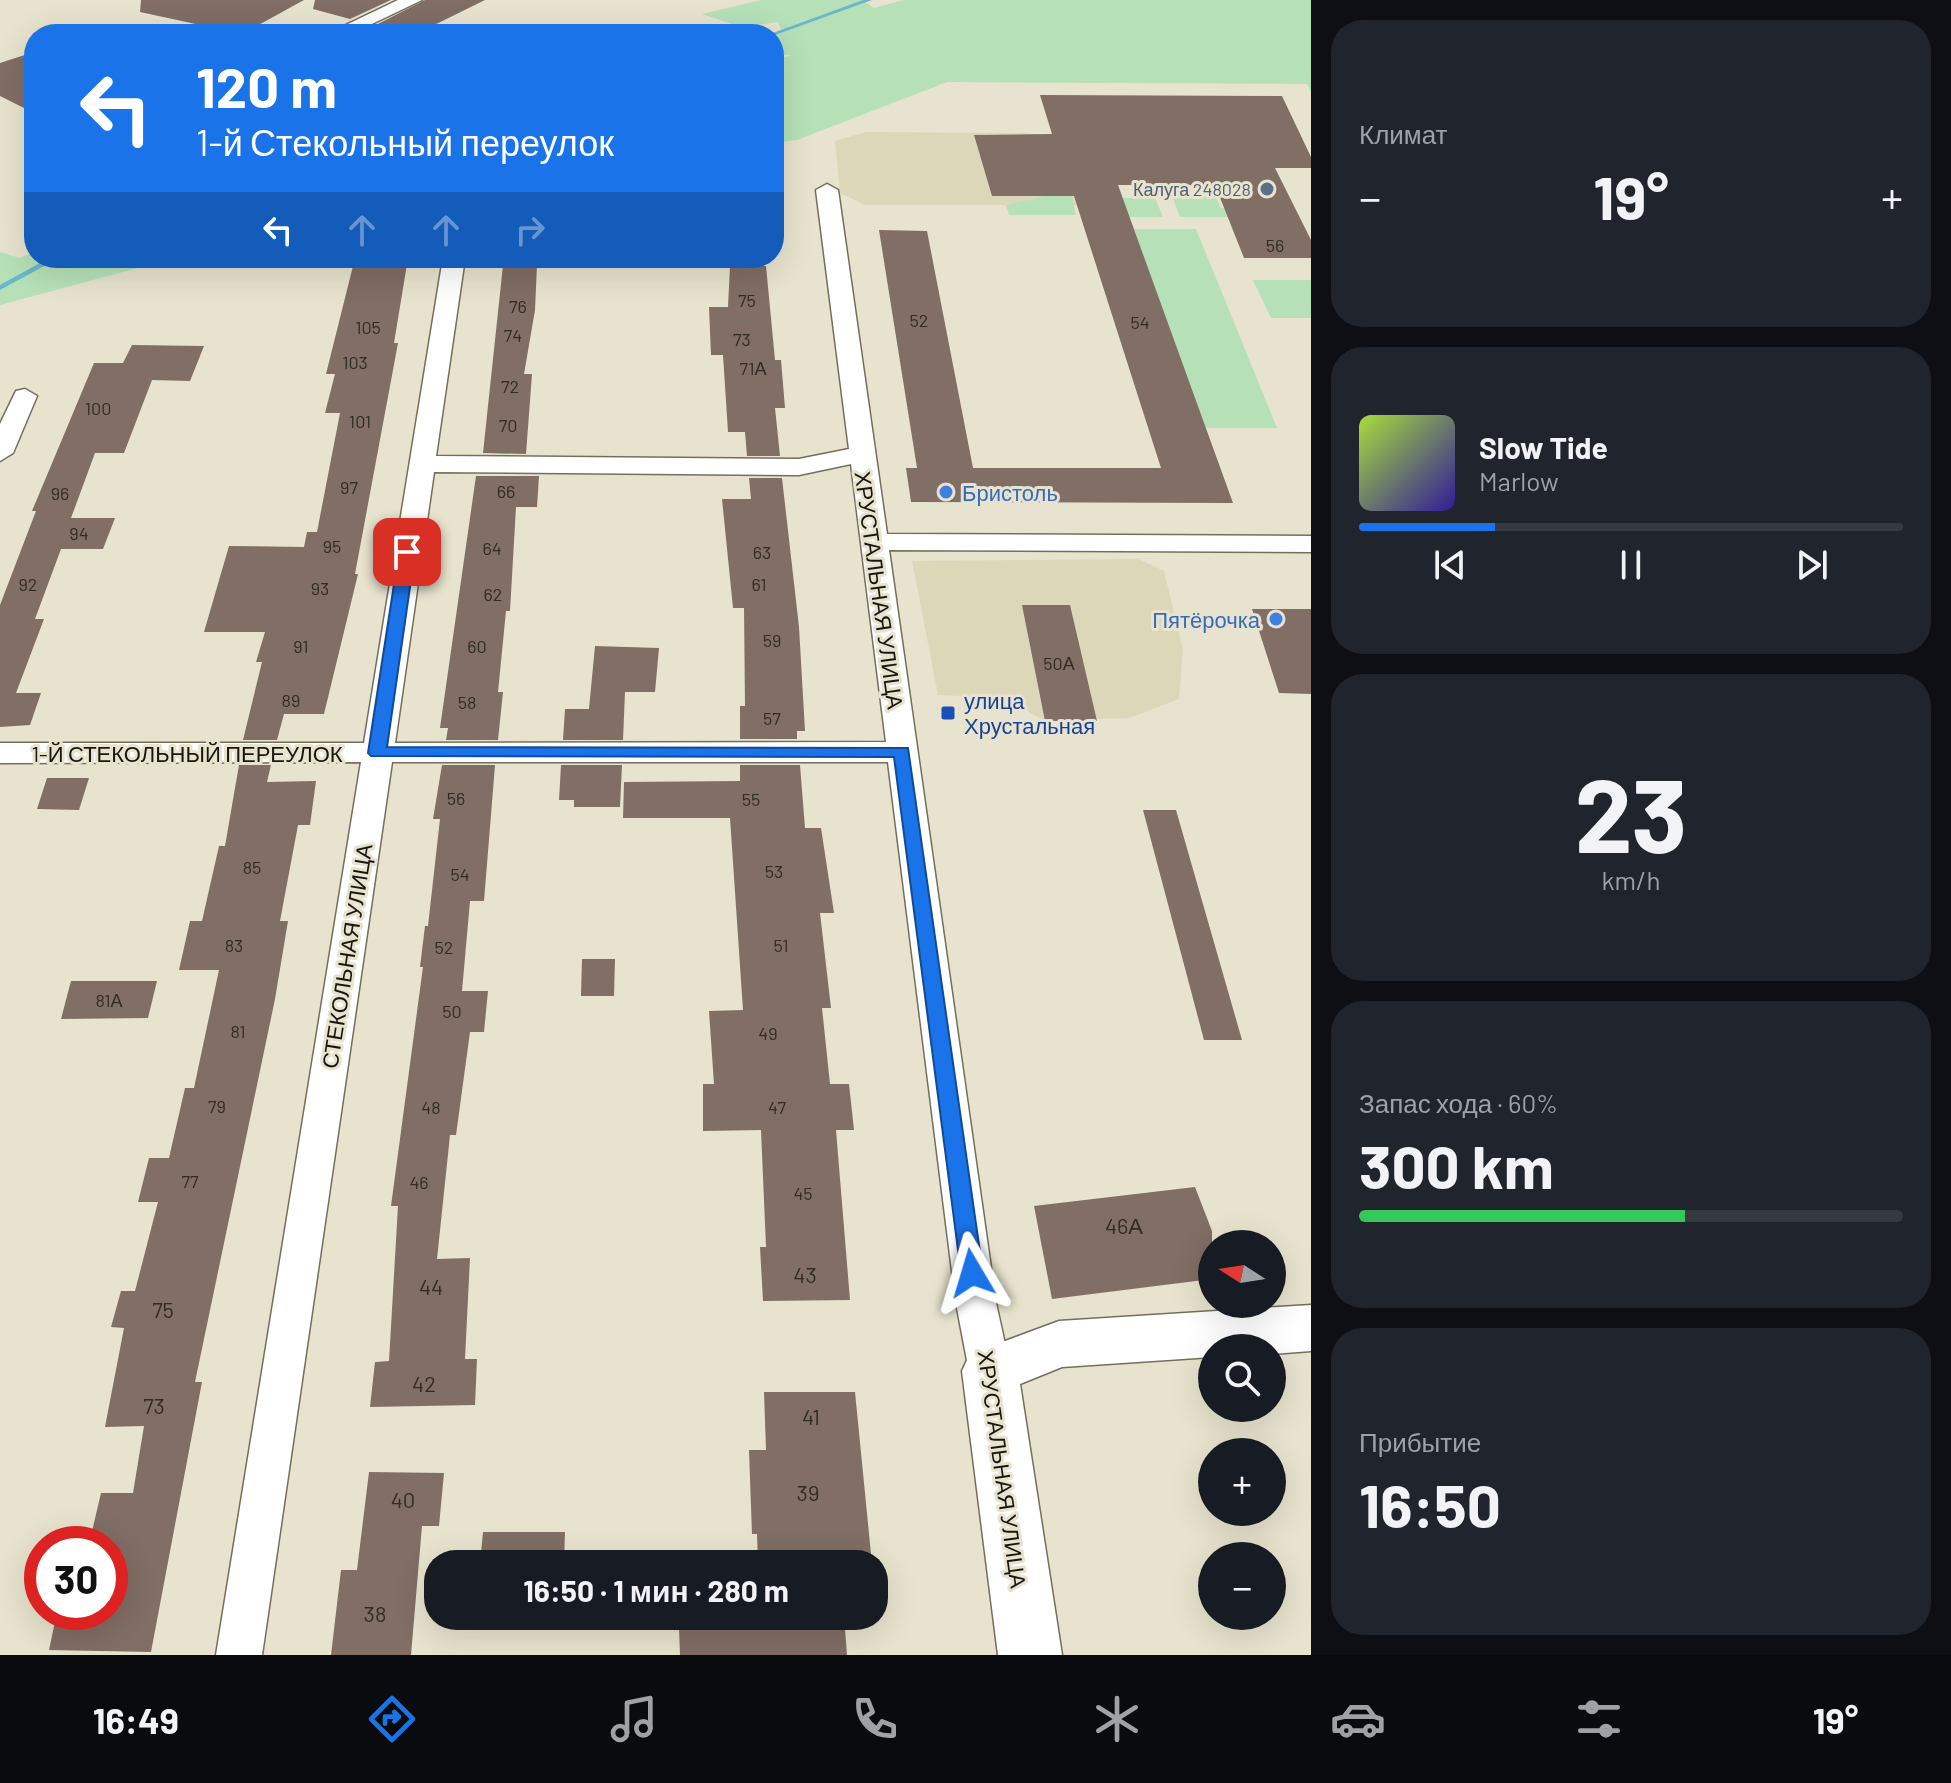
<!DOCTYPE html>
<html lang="ru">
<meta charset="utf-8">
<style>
body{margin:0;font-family:Barlow,sans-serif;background:#20242c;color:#f1f3f6;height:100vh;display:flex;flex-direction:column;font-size:30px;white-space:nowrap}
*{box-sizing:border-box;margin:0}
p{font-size:26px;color:#9ea1a6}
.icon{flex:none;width:44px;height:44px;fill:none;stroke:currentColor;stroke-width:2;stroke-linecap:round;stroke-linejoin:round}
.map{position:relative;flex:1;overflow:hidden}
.sheet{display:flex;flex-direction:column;gap:20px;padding:20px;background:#0d0f14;width:640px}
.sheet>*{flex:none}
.hud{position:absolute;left:24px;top:24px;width:760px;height:244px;border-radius:32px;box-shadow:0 8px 32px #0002;background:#1a73e8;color:#fff;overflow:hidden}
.needle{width:52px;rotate:282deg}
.fabs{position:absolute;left:1198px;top:1230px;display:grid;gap:16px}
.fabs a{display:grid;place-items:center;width:88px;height:88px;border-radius:50%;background:#171b24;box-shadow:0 8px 32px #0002;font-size:40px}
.speed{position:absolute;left:24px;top:1526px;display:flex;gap:16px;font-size:40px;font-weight:700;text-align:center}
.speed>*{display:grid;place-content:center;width:104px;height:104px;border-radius:50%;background:#171b24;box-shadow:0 8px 32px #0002;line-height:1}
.speed .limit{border:12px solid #d22;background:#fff;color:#111}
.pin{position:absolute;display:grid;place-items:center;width:68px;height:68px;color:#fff;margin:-34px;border-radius:16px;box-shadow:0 4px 12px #0006}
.me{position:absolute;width:88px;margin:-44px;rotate:353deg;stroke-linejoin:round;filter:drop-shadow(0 0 6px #0008)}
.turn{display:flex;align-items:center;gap:28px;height:168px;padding:0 40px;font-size:36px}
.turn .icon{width:104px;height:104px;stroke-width:2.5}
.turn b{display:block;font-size:56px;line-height:68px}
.lanes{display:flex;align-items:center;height:76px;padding:0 40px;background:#0003;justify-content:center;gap:40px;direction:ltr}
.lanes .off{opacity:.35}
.big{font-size:60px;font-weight:700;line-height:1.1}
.sheet .card{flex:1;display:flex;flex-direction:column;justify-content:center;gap:12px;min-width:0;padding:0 28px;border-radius:32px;background:#20242c}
.sheet .dial{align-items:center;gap:0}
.dial b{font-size:104px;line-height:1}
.song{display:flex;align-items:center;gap:24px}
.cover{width:96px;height:96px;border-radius:12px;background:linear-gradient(135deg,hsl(80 70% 55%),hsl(250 70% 35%))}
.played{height:8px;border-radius:4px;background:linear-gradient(90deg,#1a73e8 25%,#363941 25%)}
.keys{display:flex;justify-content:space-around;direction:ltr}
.heat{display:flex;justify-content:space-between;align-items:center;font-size:44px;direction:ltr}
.charge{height:12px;border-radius:6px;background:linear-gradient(90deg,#34c759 60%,#363941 0)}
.trip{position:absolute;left:424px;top:1550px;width:464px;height:80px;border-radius:32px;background:#171b24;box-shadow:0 8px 32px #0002;font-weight:700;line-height:80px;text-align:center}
.menu{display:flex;height:128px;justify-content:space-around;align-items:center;background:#090b0e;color:#9ea1a6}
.menu .icon{width:56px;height:56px}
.menu .active{color:#1a73e8}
.menu b{font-size:36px;color:#f1f3f6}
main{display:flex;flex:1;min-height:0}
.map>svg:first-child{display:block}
.built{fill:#ddd7ba}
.green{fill:#b6e1b8}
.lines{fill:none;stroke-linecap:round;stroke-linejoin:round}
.stream{fill:#6cb6cc;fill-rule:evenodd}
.building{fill:#816e65}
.street-casing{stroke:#746f5d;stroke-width:3}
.secondary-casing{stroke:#746f5d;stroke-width:3}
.street{fill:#fff;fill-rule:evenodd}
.secondary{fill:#fff;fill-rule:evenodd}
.route{fill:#1a73e8;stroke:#114b97;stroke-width:2}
.service-dot{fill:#5c6f8a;stroke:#e7e3ce;stroke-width:3}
.shop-dot{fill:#3f7fe0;stroke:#e7e3ce;stroke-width:3}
.transit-dot{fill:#1a4fb4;stroke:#e7e3ce;stroke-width:3}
.labels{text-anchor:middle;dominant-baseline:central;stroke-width:6;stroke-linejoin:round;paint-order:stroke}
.far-service-label{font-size:18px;fill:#4e5e75;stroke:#e7e3ce;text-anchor:end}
.number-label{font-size:18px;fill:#322c24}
.shop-label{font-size:22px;fill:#366cbe;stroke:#e7e3ce;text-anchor:start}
.street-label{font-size:22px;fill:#18160f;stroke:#e7e3ce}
.transit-label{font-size:22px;fill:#164399;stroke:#e7e3ce;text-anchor:start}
.near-number-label{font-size:22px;fill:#322c24}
</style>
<main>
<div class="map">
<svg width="1311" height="1655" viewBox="0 0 1311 1655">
<rect width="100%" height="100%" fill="#e7e3ce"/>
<!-- built -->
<path class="built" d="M866,132L1022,133L1030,161H1063L1077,205H865L840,193L835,141Z
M1139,559L1164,571L1183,650L1179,699L1129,718L1045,721L1004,698L938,695L912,561Z"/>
<!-- green -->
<path class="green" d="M761,0H862L874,8L904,0H1311V92L1307,84L947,82L797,140L774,143V61L792,55H774V37L781,30L778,22L741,27L702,14Z
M1022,133L1058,136L1076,215H1009L1006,205L1042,197Z
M1172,196H1215L1221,208H1291L1296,217H1180Z
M1094,198H1155L1163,217H1101Z
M1134,229H1196L1277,428H1204Z
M0,252L20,258L34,252V258H175L0,305Z
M1253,280H1311V318H1271Z"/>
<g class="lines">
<!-- stream -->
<path class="stream" d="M863,0H872L775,35L770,34Z
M49,258H59L0,290V285Z"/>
</g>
<!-- building -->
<path class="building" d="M141,0H304L242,34L140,12Z
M315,0H391L350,19L313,9Z
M425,0H485L416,34L374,26Z
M34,52V113L0,96V63Z
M1040,95L1282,96L1311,157V168H1275L1311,240V258H1244L1215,185H1118L1233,503L911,502L906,468H917L879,230L927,231L973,468H1161L1074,196H992L974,135L1052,134Z
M355,258H408L394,343H398L355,574H358L324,714H284L277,740H243L262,662H256L265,632H204L229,546L304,547L307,532H317L340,413H325L335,374H326Z
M503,265H537L535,310L524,374H532L526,454L483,453Z
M730,266H766L775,360H781L785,408H775L780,456H747L745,432H728L723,355H711L709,307H728Z
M132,345L204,346L190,381L152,380L124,453H95L71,518H115L103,549H61L35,619H44L16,693H41L30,725L0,727V605L36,511H32L94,363H123Z
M476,476H539L537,507H516L510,611H506L498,692H503L498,740H446L448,728H440Z
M749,478H782L799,627L805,731H797V739H740V706H745L744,608H733L722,499H751Z
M1022,605H1070L1097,721H1045Z
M1252,609H1311V694L1279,693Z
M595,646L659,648L655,692H625L623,740H563L565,709H589Z
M239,765H271L267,782L316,781L310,825H298L280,921H288L275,999L195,1382H202L151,1652L49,1650L57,1612H110V1544H89L101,1493H133L144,1426L105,1427L124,1328L111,1327L121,1291H135L158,1202H138L149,1158H169L185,1088H194L219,970H179L190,921H202L219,846H225Z
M442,765H495L484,901H470L462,991H488L484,1032H470L456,1135H450L437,1259L470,1258L465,1359H477L475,1405L370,1407L375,1362L389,1361L398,1206H391L423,967H420L425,926H428L440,819H433Z
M561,765H622L620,807H574V800H559Z
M740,765H800L805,828H821L834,913H820L831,1008H822L830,1084H849L854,1130H836L850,1300L763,1301L760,1247H766L761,1130L703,1131V1084H714L709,1011L743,1010L730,818H623L624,782L740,781Z
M47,778H89L79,810L37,809Z
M1143,810H1176L1242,1040H1204Z
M582,959H615L614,996H581Z
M71,981H157L148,1018L61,1019Z
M1195,1187L1212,1231V1279L1052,1299L1034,1206Z
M764,1392H855L872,1564H758L757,1534H752L749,1450H766Z
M369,1472L444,1473L439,1526H422L411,1655H331L341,1570H357Z
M483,1532H565L564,1563H480Z
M786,1616H844L847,1655H680L679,1628L786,1626Z"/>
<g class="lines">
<!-- street casing -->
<g class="street-casing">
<path id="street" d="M398,0H422L351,34H327Z
M827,184L838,190L887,534L1311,536V552L889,550L996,1303L1011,1371L1005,1383L990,1388L975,1383L969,1371L956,1303L888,762H392L262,1655H216L361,762L0,763V743H364L443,258H465L436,456L799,459L849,449L816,190ZM851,464L886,742L395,743L434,472L799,475Z
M25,389L37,396L13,453L0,461V424L16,391Z"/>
</g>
<!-- secondary casing -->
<g class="secondary-casing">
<path id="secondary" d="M1311,1305V1351L1272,1354V1348H1212V1357L1062,1367L1020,1384L1062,1655H998L962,1371L970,1354L1059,1321Z"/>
</g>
<!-- street -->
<use href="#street" class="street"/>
<!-- secondary -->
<use href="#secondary" class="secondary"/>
</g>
<!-- route -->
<path class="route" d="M407,548L415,552L387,747L908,748L983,1273L980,1280H964L961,1273L894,757L371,756L368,753L399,552Z"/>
<!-- markers -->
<circle class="service-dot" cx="1267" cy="189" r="8"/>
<g class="shop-dot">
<circle cx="946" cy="492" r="8"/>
<circle cx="1276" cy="619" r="8"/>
</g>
<rect class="transit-dot" x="940" y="705" width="16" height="16" rx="4"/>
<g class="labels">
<!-- far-service labels -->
<g class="far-service-label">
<text x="1251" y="189">Калуга 248028</text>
</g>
<!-- number labels -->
<g class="number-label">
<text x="1275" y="245">56</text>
<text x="747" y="300">75</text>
<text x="518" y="306">76</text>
<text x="919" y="320">52</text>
<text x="1140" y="322">54</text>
<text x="368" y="327">105</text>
<text x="513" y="335">74</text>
<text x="742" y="339">73</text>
<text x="355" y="362">103</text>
<text x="753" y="368">71А</text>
<text x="510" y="386">72</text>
<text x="98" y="408">100</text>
<text x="360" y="421">101</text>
<text x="508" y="425">70</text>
<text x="349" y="487">97</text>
<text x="506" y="491">66</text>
<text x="60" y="493">96</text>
<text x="79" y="533">94</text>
<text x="332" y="546">95</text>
<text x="492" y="548">64</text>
<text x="762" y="552">63</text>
<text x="28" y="584">92</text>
<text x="759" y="584">61</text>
<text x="320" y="588">93</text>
<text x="493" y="594">62</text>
<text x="772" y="640">59</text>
<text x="301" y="646">91</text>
<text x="477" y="646">60</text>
<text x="1059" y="663">50А</text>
<text x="291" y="700">89</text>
<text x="467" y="702">58</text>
<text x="772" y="718">57</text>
<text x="456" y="798">56</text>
<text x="751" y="799">55</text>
<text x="252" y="867">85</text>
<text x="774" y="871">53</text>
<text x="460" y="874">54</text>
<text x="234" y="945">83</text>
<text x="781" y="945">51</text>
<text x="444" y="947">52</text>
<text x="109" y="1000">81А</text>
<text x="452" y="1011">50</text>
<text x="238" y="1031">81</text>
<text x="768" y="1033">49</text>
<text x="217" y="1106">79</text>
<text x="431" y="1107">48</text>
<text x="777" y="1107">47</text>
<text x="190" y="1181">77</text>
<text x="419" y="1182">46</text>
<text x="803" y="1193">45</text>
</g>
<!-- shop labels -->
<g class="shop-label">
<text x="962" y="492">Бристоль</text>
<text x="1260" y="619" text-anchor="end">Пятёрочка</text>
</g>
<!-- street labels -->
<g class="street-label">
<text transform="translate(880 590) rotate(82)">ХРУСТАЛЬНАЯ УЛИЦА</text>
<text x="187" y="753">1-Й СТЕКОЛЬНЫЙ ПЕРЕУЛОК</text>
<text transform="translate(346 956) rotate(-81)">СТЕКОЛЬНАЯ УЛИЦА</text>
<text transform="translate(1003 1469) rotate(82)">ХРУСТАЛЬНАЯ УЛИЦА</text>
</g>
<!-- transit labels -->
<g class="transit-label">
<text x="964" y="700">улица<tspan x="964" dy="25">Хрустальная</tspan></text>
</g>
<!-- near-number labels -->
<g class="near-number-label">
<text x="1124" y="1225">46А</text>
<text x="805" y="1274">43</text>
<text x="431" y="1286">44</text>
<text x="163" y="1309">75</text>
<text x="424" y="1383">42</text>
<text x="154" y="1405">73</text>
<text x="811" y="1416">41</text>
<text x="808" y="1492">39</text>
<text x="403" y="1499">40</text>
<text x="375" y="1613">38</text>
</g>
</g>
</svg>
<div class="fabs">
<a><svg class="needle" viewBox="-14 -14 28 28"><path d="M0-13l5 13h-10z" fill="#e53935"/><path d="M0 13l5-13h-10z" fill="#9ea1a6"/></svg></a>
<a><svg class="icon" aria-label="search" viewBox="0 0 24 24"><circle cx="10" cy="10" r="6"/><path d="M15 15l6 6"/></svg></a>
<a>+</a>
<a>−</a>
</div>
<div class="speed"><div class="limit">30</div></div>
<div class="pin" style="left:407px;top:552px;background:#d93025"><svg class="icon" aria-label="arrive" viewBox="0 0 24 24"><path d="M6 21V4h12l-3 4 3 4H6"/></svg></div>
<svg class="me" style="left:972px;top:1273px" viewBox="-20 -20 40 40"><path d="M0-17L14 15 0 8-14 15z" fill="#1a73e8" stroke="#fff" stroke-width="4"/></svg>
<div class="trip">16:50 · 1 мин · 280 m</div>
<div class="hud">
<div class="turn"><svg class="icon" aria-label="left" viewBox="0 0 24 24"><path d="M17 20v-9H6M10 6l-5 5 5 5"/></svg><div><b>120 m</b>1-й Стекольный переулок</div></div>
<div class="lanes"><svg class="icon" aria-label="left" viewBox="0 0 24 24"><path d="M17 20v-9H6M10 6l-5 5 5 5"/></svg><svg class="icon off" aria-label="ahead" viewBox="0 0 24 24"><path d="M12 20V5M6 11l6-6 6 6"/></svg><svg class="icon off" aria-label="ahead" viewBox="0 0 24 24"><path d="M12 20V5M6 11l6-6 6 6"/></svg><svg class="icon off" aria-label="right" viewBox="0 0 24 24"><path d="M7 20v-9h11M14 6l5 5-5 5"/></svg></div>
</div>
</div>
<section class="sheet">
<div class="card"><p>Климат</p>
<div class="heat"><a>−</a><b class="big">19°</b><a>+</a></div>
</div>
<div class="card">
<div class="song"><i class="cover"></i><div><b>Slow Tide</b><p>Marlow</p></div></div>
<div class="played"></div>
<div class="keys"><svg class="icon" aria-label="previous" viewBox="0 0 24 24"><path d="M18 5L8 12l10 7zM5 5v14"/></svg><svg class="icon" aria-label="pause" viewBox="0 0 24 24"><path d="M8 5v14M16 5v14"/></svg><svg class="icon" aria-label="next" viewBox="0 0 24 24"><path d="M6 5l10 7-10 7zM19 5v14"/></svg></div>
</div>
<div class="card dial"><b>23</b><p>km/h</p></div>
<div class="card"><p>Запас хода · 60%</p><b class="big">300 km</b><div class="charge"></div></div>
<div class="card"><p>Прибытие</p><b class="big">16:50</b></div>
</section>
</main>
<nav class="menu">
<b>16:49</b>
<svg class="icon active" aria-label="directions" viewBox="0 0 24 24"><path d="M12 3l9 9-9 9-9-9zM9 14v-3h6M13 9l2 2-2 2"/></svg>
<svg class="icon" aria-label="music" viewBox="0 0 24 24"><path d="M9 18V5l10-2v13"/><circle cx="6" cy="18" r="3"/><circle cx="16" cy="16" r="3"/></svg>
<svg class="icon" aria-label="phone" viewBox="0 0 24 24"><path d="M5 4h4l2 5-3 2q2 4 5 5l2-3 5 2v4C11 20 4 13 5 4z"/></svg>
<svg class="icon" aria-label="climate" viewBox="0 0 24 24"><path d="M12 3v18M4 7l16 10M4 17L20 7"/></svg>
<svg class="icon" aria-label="car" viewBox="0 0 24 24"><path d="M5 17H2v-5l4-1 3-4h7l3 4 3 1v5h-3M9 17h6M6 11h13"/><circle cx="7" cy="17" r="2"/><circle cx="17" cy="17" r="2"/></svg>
<svg class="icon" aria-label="filters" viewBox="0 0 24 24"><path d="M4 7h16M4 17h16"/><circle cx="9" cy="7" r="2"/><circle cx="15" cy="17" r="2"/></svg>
<b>19°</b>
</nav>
